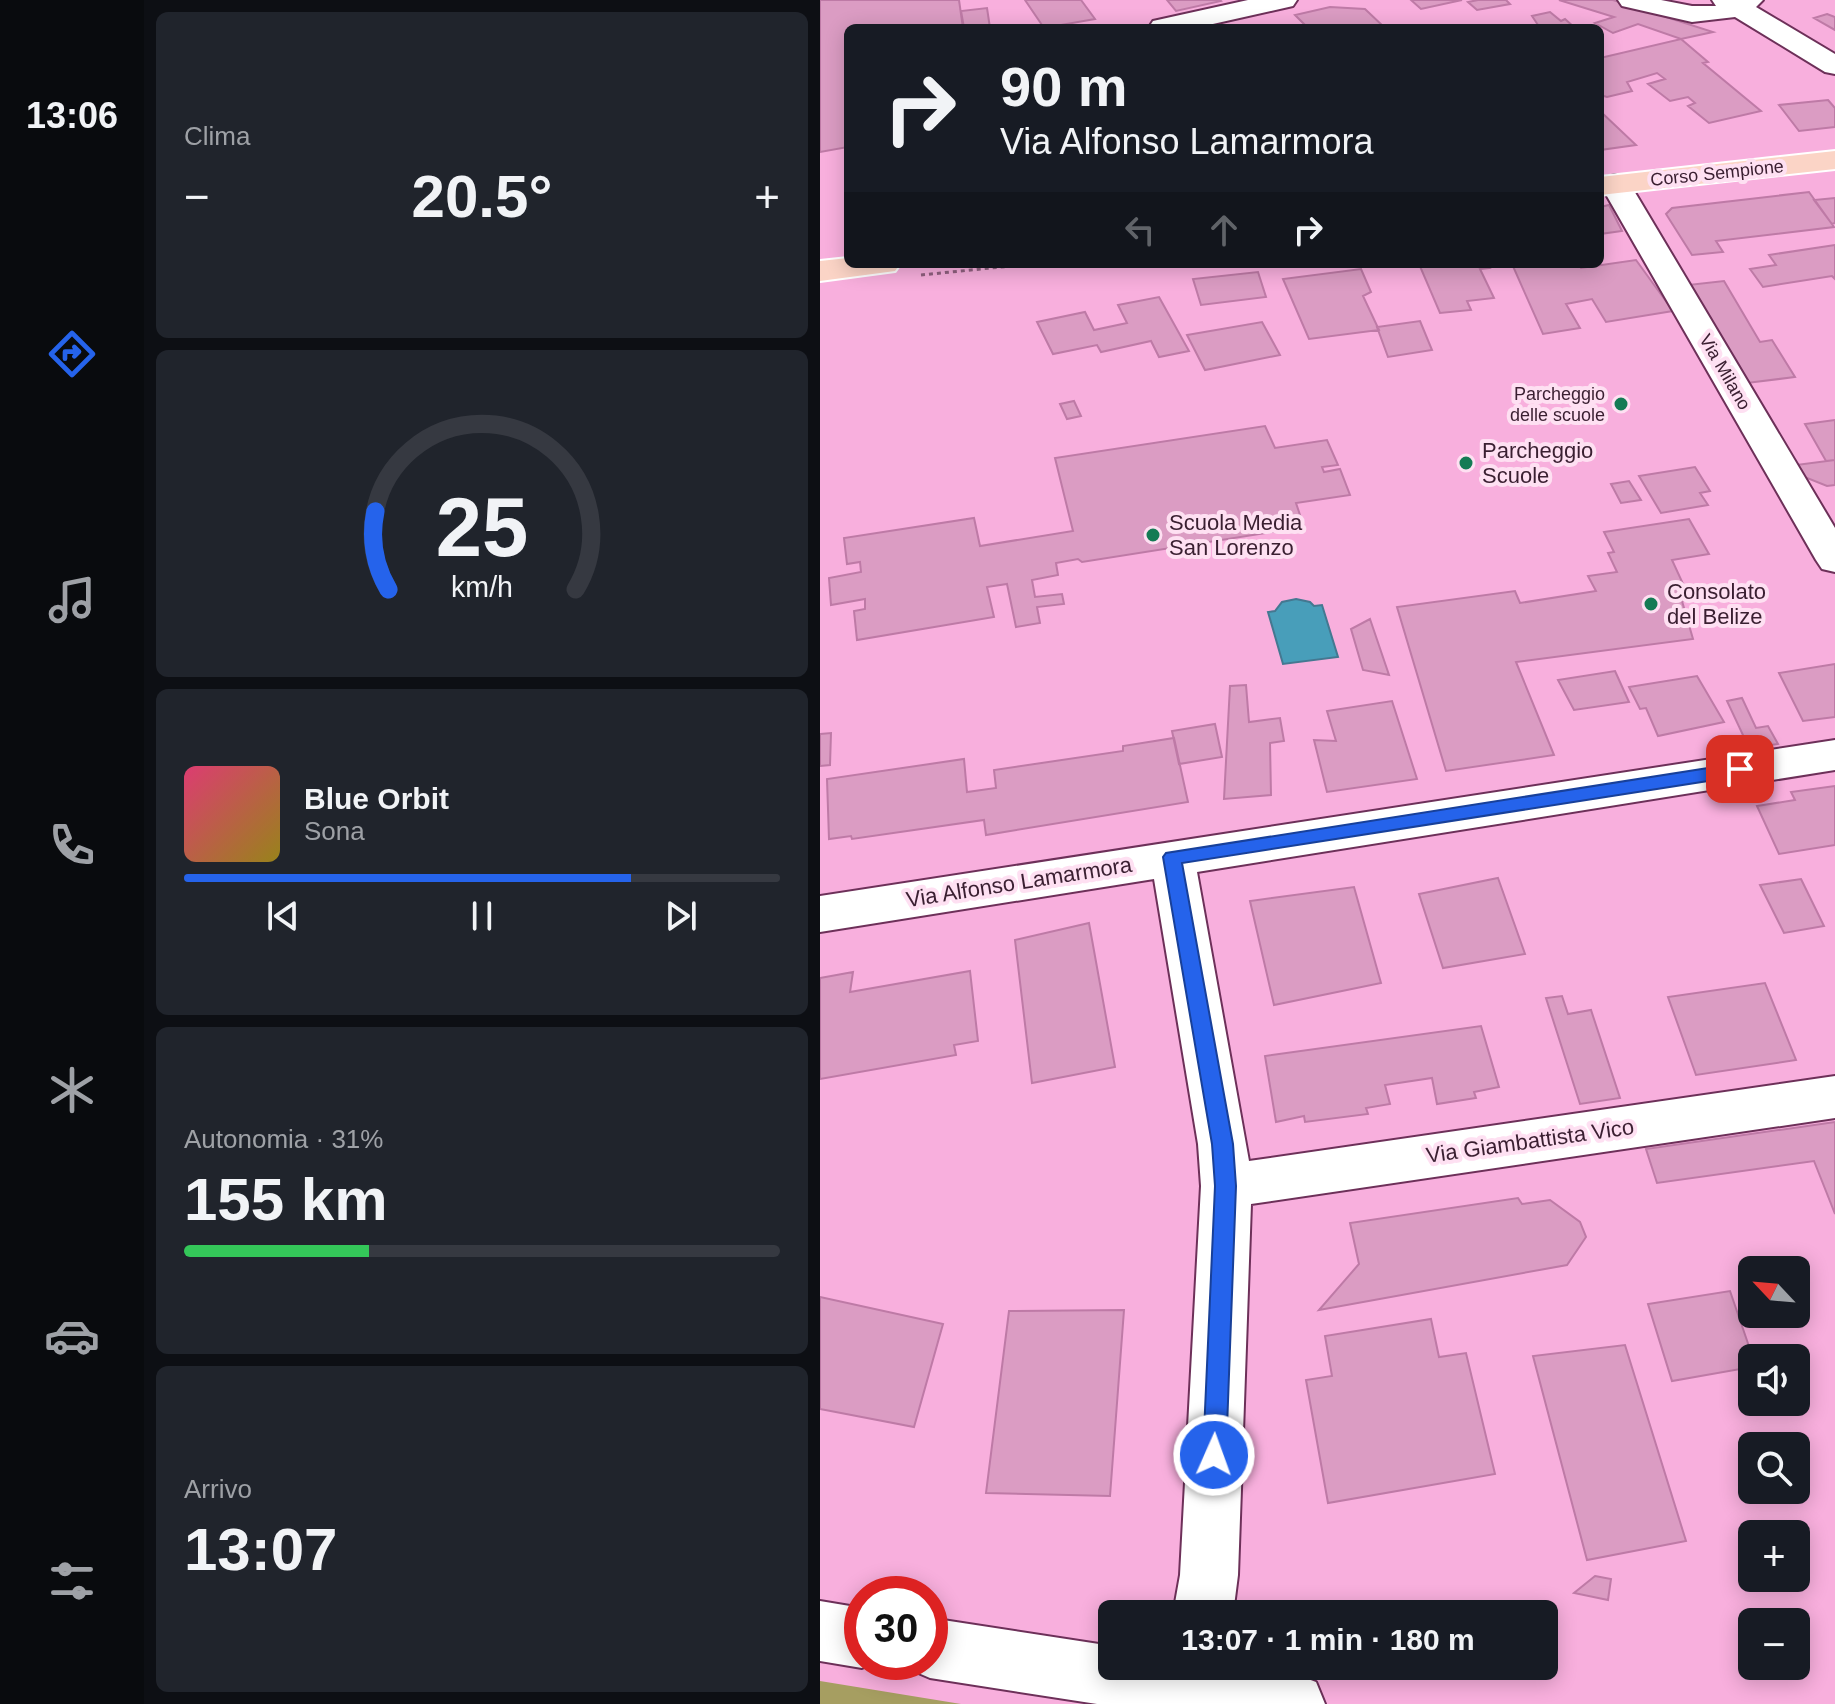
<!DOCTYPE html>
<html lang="it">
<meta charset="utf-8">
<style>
body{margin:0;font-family:Arial,sans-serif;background:#20242c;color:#f1f3f6;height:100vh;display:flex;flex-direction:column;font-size:30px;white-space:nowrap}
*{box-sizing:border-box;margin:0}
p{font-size:26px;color:#9ea1a6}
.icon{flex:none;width:44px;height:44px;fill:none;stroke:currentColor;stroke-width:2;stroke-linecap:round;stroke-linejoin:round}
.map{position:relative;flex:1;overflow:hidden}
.drawer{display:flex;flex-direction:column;gap:12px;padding:12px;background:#0d0f14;width:676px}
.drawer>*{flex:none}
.hud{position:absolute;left:24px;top:24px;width:760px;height:244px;border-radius:12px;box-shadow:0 4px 20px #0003;background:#171b24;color:#f1f3f6;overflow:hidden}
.needle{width:52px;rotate:296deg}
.tools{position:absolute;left:918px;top:1256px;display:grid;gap:16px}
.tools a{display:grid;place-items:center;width:72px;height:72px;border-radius:12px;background:#171b24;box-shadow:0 4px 20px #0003;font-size:40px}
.speed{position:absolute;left:24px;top:1576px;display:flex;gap:16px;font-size:40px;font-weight:700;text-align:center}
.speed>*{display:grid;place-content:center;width:104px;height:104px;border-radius:50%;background:#171b24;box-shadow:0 4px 20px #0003;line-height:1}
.speed .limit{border:12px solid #d22;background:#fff;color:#111}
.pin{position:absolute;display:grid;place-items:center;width:68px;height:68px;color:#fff;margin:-34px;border-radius:16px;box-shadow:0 4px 12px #0006}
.me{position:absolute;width:88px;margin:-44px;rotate:2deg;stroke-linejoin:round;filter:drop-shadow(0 0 6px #0008)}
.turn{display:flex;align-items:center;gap:28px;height:168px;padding:0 24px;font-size:36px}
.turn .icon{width:104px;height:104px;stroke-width:2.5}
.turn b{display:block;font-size:56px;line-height:68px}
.lanes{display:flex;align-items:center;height:76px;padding:0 24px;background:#0003;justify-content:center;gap:40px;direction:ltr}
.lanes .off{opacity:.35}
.big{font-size:60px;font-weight:700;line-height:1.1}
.drawer .card{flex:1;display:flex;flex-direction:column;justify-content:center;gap:12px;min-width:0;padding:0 28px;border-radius:12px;background:#20242c}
.drawer .dial{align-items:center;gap:0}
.dial svg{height:208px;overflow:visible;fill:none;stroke:#363941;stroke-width:7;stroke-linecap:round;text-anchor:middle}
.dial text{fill:#f1f3f6;stroke:none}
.song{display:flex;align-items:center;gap:24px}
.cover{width:96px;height:96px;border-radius:12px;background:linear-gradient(135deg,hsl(340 70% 55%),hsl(50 70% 35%))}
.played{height:8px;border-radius:4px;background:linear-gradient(90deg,#2563eb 75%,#363941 75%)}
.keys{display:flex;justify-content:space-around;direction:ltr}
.heat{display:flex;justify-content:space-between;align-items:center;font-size:44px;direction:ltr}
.charge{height:12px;border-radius:6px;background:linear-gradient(90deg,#34c759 31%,#363941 0)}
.trip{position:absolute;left:278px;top:1600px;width:460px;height:80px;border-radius:12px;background:#171b24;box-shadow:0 4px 20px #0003;font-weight:700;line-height:80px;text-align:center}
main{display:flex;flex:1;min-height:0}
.tab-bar{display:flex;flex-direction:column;width:144px;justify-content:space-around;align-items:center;background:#090b0e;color:#9ea1a6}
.tab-bar .icon{width:56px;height:56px}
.tab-bar .active{color:#2563eb}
.tab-bar b{font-size:36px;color:#f1f3f6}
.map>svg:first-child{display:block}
.green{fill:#a69e61}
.water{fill:#489eba;stroke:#447891;stroke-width:2}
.building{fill:#db9cc3;stroke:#be7aa6;stroke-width:2}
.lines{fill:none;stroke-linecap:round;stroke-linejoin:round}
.minor-casing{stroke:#6d3059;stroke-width:4}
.major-casing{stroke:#fff;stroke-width:4}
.path{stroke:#90607f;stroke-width:3;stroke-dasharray:4 4;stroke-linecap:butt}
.minor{fill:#fff;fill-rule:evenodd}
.major{fill:#fbd4c6;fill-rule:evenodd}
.route{fill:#2563eb;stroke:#184099;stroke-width:2}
.poi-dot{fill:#147b54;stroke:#fee0f2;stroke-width:3}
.labels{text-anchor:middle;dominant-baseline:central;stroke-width:8;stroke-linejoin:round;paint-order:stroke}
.far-street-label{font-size:18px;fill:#3a1f31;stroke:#fee0f2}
.far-poi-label{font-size:18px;fill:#3a1f31;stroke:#fee0f2;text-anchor:end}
.poi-label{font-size:22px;fill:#3a1f31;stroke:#fee0f2;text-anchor:start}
.street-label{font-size:22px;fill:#3a1f31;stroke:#fee0f2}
</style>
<main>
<nav class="tab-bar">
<b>13:06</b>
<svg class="icon active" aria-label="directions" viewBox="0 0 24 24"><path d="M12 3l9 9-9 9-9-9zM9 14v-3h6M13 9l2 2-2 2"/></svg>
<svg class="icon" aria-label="music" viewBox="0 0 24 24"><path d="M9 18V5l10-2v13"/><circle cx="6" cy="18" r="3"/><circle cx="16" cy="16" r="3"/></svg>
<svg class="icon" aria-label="phone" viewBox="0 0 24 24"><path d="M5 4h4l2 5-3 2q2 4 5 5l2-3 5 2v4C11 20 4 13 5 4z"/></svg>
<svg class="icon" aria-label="climate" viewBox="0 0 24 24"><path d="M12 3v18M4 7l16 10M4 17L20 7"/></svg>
<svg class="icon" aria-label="car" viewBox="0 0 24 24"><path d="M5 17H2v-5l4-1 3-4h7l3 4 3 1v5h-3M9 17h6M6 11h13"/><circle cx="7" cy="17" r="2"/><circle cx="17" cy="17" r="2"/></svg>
<svg class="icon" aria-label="filters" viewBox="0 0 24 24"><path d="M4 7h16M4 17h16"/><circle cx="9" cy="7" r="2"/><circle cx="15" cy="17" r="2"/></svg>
</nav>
<section class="drawer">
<div class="card"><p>Clima</p>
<div class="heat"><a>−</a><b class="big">20.5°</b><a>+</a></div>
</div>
<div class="card dial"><svg viewBox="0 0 100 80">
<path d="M14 69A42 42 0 1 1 86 69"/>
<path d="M14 69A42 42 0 0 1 9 39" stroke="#2563eb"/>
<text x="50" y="56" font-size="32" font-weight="700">25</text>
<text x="50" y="72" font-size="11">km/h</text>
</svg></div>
<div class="card">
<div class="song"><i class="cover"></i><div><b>Blue Orbit</b><p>Sona</p></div></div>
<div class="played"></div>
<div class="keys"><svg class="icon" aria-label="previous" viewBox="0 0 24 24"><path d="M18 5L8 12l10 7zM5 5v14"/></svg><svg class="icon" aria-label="pause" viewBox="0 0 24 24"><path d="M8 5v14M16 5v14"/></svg><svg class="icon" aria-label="next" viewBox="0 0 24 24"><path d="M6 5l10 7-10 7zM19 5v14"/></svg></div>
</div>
<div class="card"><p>Autonomia · 31%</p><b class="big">155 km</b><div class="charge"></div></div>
<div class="card"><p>Arrivo</p><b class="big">13:07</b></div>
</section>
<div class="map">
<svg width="1015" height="1704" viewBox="0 0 1015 1704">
<rect width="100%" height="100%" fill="#f8afdd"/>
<!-- green -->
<path class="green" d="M0,1681L141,1704H0Z"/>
<!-- water -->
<path class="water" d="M476,599L490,602L494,606L502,605L518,657L463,664L448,612L455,611L462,602Z"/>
<!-- building -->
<path class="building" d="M0,0H139L143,28H28V147L0,152Z
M205,0H261L275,19L224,28Z
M347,0H400L401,1L356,11Z
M591,0H642L601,9Z
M658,0H686L690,4L657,10L648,2Z
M739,0H793L893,32L861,39L818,24L793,33L775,23L794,17Z
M510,7L545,9L565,28H488L475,15Z
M167,8L170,28H144L141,11Z
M730,12L741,21L745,19L755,28H720L712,16Z
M1007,14L1015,17V30L994,18Z
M861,39L888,62L883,63L941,111L889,123L868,106L875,103L868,97L850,101L828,84L845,79L837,73L807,82L812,91L787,97L780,95V58Z
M1008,100L1015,108V127L979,131L959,105Z
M780,111L816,145L780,150Z
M989,192L1014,227L896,241L903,252L872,255L846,214L852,208Z
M1015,198V223L1012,224L994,200Z
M789,205L802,231L780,234V207Z
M1015,245V279L1012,276L943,287L930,269L956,265L949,255Z
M816,260L853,311L786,322L772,299L746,304L760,328L723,334L692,264H758L761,268Z
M599,264H668L670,268L660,269L674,298L647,301L651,310L620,313Z
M541,269L551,292L543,296L559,330L489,339L463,279Z
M438,272L446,297L381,305L373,279Z
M904,281L940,342L952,340L975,377L927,383L868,285Z
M339,297L369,351L339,357L331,341L281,352L277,345L233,354L217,322L265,312L274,330L307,323L298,305Z
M600,321L612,350L568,357L557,327Z
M442,322L460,355L385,370L367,335Z
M254,401L261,416L247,419L240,404Z
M1015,420V460L1006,461L985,424Z
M445,426L455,448L507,440L518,465L502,467L504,472L520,469L530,495L476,503L484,527L262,562L258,559L236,563L238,575L212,580L215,597L242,594L244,604L217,607L220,623L196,627L187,584L167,587L174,617L37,640L34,611L45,609V599L11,605L9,578L41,572L40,562L27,564L24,538L154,518L160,546L253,531L235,458Z
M1015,460V485L1007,486L982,476L976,465Z
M875,467L890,491L880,493L888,505L841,513L819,476Z
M809,481L821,500L801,503L791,484Z
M869,519L889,554L852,560L870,599L862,601L873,639L696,662L734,755L626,771L577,607L695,591L700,603L776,591L768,576L797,572L788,553L794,552L784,532Z
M550,619L569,675L543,670L531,629Z
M1015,664V717L983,721L959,673Z
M795,671L809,702L754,710L738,680Z
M877,676L904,722L838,736L826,708L820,709L809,687Z
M426,685L429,722L460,718L464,741L450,743L451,795L404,799L410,686Z
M922,698L936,728L948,726L958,744L929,748L907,701Z
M572,701L597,779L507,792L494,740L516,741L507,711Z
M395,724L402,757L359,764L352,731Z
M11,733L10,765L0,766V734Z
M354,738L368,802L166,835L164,820L32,839L31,836L9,839L7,779L144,759L147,792L176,788L174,770L303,751V746Z
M1015,786V845L959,854L937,806L975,800L971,792Z
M678,878L705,954L623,968L599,894Z
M981,879L1004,926L964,933L940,885Z
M534,887L561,983L454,1005L430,901Z
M269,923L295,1067L212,1083L195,940Z
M150,971L158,1041L134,1045L136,1055L0,1079V978L33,972L30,992Z
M945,983L976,1060L876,1075L848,997Z
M742,996L748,1014L771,1010L800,1098L760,1104L726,998Z
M661,1026L679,1087L654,1092L656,1098L617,1104L612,1078L565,1085L570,1104L546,1108L548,1114L485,1122L484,1116L456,1122L445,1056Z
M1015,1122V1214L994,1161L837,1183L826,1149Z
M698,1198L702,1204L730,1200L760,1222L766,1237L747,1265L499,1310L539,1264L530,1223Z
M910,1291L933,1358L932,1367L852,1381L828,1304Z
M0,1297L123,1324L94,1427L0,1409Z
M304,1310L290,1496L166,1493L189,1311Z
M611,1319L619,1357L646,1353L675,1474L508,1503L486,1380L512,1376L505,1336Z
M805,1345L866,1541L767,1560L713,1356Z
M775,1576L791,1579L788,1600L754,1593Z"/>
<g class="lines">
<!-- minor casing -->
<g class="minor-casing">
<path id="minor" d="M428,0H477L473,6L375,28L329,27L333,21Z
M798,0H841L872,6H896L892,0H943L936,7L1015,54V74L1005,72L915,17L872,22L802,6Z
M795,175L806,178L810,184L1015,528V572L1002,569L996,560L780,184L784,178Z
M1015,740V770L377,872L429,1161L1015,1076V1118L431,1204L418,1575L413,1614H353L360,1575L381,1186L378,1144L334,879L0,932V896Z
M0,1601L42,1608V1662H57L42,1668L0,1661Z
M110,1618L292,1646V1666C359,1666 433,1656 496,1682L505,1704H277L110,1678L89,1669L86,1662H110Z"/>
</g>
<!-- major casing -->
<g class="major-casing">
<path id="major" d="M1015,151V169L780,195V177Z
M28,258V264H80L75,271L0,281V261Z"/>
</g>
<!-- path -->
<path class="path" d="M101,275L211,264"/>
<!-- minor -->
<use href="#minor" class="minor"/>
<!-- major -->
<use href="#major" class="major"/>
</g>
<!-- route -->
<path class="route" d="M920,763L929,769L920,776L362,863L413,1144L416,1186L406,1455L402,1463L394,1466L386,1463L383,1455L395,1186L392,1144L343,857L346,853Z"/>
<!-- markers -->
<g class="poi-dot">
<circle cx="801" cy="404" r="8"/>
<circle cx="646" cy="463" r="8"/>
<circle cx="333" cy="535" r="8"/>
<circle cx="831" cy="604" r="8"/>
</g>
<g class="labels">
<!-- far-street labels -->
<g class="far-street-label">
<text transform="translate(897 173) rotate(-6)">Corso Sempione</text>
<text transform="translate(905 372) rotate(60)">Via Milano</text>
</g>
<!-- far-poi labels -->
<g class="far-poi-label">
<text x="785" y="394">Parcheggio<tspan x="785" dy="21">delle scuole</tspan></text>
</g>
<!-- poi labels -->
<g class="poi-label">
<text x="662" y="450">Parcheggio<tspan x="662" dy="25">Scuole</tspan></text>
<text x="349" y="522">Scuola Media<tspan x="349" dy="25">San Lorenzo</tspan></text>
<text x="847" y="591">Consolato<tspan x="847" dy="25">del Belize</tspan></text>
</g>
<!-- street labels -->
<g class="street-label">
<text transform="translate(199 882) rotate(-9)">Via Alfonso Lamarmora</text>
<text transform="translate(710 1141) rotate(-8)">Via Giambattista Vico</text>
</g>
</g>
</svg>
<div class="tools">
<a><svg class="needle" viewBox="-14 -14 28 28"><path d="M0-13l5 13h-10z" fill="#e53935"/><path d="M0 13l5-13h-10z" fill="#9ea1a6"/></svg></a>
<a><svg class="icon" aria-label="sound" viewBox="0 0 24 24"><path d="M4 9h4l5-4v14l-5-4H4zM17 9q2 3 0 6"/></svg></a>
<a><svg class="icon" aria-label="search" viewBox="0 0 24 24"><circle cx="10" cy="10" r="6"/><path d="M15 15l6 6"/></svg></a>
<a>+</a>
<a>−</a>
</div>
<div class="speed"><div class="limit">30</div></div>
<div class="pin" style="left:920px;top:769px;background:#d93025"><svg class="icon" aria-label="arrive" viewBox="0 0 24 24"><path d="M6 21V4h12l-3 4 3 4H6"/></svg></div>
<svg class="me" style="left:394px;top:1455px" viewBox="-20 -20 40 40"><circle r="17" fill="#2563eb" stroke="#fff" stroke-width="3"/><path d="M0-11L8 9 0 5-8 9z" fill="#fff"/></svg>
<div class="trip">13:07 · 1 min · 180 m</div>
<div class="hud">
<div class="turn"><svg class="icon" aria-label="right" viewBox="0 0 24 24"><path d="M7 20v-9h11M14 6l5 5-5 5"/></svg><div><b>90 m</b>Via Alfonso Lamarmora</div></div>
<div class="lanes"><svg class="icon off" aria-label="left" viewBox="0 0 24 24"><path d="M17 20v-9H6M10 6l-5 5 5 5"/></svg><svg class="icon off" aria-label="ahead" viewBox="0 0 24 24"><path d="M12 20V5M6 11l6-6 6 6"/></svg><svg class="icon" aria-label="right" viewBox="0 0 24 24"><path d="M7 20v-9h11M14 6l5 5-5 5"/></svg></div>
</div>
</div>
</main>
